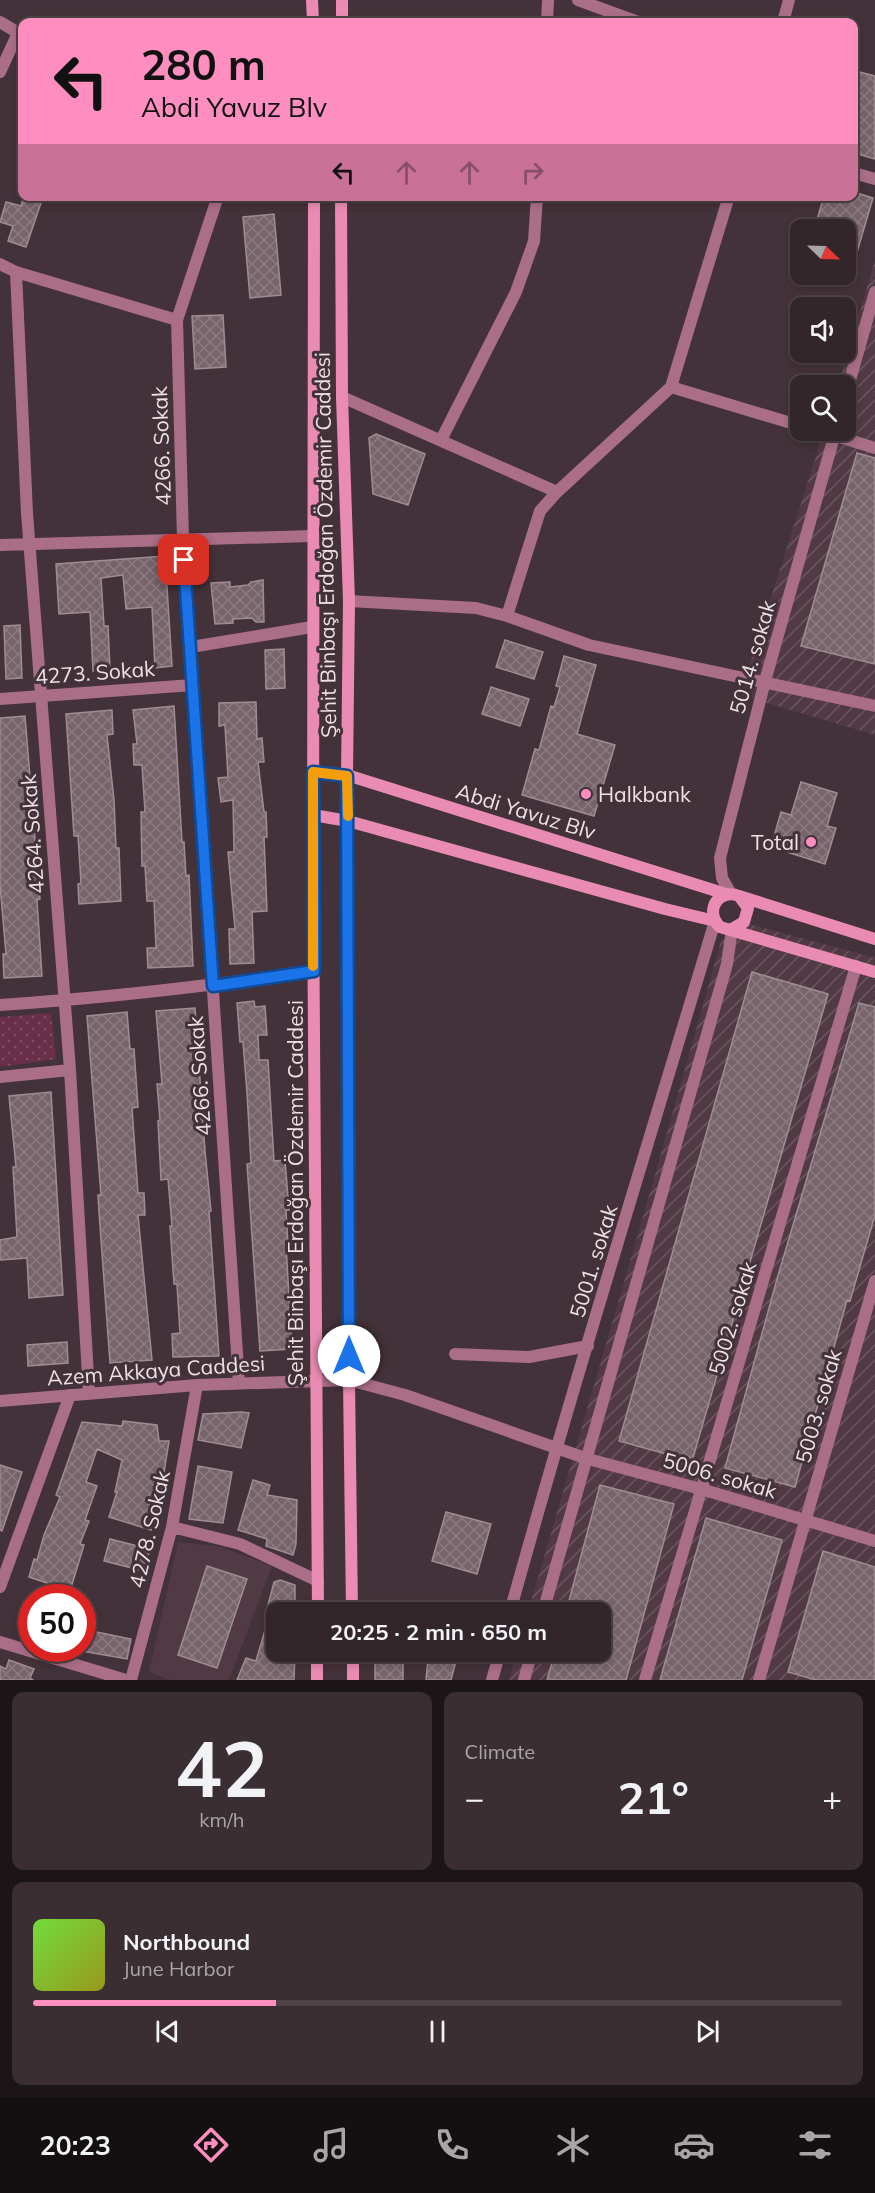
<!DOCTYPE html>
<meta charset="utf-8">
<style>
body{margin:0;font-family:Mulish,sans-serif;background:#3a2e33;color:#f1f3f6;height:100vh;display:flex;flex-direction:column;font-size:22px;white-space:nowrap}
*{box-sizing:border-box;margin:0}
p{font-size:20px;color:#a8a5a9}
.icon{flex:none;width:33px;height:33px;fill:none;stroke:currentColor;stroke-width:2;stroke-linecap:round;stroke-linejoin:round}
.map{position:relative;height:1680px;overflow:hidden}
.panel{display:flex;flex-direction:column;gap:12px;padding:12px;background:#1c1518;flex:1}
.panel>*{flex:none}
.guide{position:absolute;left:18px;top:18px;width:840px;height:183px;border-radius:12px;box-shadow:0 3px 9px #0003,0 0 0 2px #4d4347;background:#fd8ebf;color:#111;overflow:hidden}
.needle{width:39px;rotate:113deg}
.buttons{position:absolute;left:790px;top:219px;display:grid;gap:12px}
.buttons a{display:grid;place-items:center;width:66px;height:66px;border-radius:12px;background:#32262b;box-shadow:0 3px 9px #0003,0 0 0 2px #4d4347;font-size:30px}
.speed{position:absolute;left:18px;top:1584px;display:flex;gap:12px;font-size:30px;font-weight:700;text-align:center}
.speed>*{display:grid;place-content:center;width:78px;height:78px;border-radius:50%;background:#32262b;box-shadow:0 3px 9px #0003,0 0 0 2px #4d4347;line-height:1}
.speed .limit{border:9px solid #d22;background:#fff;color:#111}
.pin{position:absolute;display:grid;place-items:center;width:51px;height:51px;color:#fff;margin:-26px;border-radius:12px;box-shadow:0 3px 9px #0006}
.me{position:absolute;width:66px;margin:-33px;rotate:0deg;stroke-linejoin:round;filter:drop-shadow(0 0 4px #0008)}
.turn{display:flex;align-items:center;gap:21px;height:126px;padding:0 24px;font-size:27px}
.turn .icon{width:78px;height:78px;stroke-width:2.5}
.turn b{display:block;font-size:42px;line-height:51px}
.lanes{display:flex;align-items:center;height:57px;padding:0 24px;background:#0003;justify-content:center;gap:30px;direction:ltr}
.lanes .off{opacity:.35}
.big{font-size:45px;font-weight:700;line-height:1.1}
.panel .card{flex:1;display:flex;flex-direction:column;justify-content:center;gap:9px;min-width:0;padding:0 21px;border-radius:12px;background:#3a2e33}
.panel .dial{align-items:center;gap:0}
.dial b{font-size:78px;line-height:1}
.song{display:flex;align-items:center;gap:18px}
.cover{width:72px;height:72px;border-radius:9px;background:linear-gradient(135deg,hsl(100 70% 55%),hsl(60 70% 35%))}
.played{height:6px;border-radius:3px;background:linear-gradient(90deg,#fd8ebf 30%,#4d4347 30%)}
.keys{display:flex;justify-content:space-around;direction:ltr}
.heat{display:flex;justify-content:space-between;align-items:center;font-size:33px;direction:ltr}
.panel .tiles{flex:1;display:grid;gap:12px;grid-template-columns:1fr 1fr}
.card:last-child{grid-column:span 2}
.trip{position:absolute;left:266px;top:1602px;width:345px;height:60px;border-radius:12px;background:#32262b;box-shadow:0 3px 9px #0003,0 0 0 2px #4d4347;font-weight:700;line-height:60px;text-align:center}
.tabs{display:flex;height:96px;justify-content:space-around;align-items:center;background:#140f11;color:#a8a5a9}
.tabs .icon{width:42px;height:42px}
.tabs .current{color:#fd8ebf}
.tabs b{font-size:27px;color:#f1f3f6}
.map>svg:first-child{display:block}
.built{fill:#523a44}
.industrial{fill:url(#industrial-furrows)}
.park{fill:url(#park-dots)}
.building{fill:url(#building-cross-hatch);stroke:#a08c94;stroke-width:1.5}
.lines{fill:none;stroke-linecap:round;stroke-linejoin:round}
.minor{stroke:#aa6e87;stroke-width:12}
.tertiary{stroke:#aa6e87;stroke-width:12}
.secondary{stroke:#ea8bb4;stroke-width:12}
.route-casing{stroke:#114b97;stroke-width:15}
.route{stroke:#1a73e8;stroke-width:10}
.slow{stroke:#f59e0b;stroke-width:10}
.poi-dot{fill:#fd8ebf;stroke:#433239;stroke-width:2}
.labels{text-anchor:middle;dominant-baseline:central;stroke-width:6;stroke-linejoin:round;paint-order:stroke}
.street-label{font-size:21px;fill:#ede2e6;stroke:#433239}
.poi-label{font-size:21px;fill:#ede2e6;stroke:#433239;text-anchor:start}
</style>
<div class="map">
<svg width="875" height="1680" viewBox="0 0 875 1680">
<defs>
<pattern id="industrial-furrows" width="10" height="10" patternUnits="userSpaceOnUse" patternTransform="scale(1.5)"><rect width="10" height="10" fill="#523a44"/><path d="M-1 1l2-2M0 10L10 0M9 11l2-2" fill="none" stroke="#6b565f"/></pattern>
<pattern id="park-dots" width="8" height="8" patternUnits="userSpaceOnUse" patternTransform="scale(1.5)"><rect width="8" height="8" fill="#692f49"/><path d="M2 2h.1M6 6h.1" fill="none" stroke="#7f4d63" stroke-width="1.8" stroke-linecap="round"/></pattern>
<pattern id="building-cross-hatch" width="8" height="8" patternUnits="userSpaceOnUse" patternTransform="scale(1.5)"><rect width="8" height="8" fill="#77646b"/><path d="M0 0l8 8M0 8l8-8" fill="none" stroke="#8b7a80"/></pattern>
</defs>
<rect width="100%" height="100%" fill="#433239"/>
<!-- built -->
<path class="built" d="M178,1542L222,1547L272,1566L229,1680H170L149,1672Z"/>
<!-- industrial -->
<path class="industrial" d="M875,260V735L740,695L824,431L846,430V386L838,385Z
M749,924L875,958V1680H509L517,1652H600V1612H528L651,1189L721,941Z"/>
<!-- park -->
<path class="park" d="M51,1013L56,1059L0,1067V1017Z"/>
<!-- building -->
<path class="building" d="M856,71L875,76V159L854,153V82Z
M854,192L873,198L855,259L846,256V230H814L824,196H854Z
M24,196L42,200L26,247L8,241L13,226L0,222L6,202L21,206Z
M274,214L281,295L250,298L243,217Z
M223,315L226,367L195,369L192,316Z
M376,434L425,454L408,505L373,494L369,438Z
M857,453L875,458V664L801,646Z
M165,556L172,666L155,668L152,607L126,609L123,575L101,578L104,626H108L110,670L93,671L90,612L59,614L56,564Z
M263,580L264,622H256L252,618L233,619V623L215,624L211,583L230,582V587L248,585L251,582Z
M20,625L22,678L6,679L4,626Z
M505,640L543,652L534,679L496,667Z
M284,649L285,688L266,689L265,650Z
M564,656L596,665L577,734L615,745L594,816L522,795L535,749L539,750L551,706L554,707L560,687L556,686Z
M491,687L529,699L520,726L482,714Z
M256,702L257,739L262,738L264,762H258L264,812H266L267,837H264L267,911L252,912L254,963L230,964L229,929H235L228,852H234L233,800L221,802L218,778L228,777L225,725L219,726V703Z
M174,706L182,842H184L186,876L189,875L193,966L148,968L147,948H156L154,901H147L145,866H142L141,812H145L142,765H134L133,744H137L133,710Z
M112,710L113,734L107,735L114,800L116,848H119L121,901L79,904L78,884L81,883L78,836H74L66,714Z
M25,716L40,899L37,900L42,976L4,978L3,954H6L0,885V718Z
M801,782L837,793L827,826L836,828L825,864L771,847L781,812L791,815Z
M752,972L828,994L692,1461L619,1441Z
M254,1001L255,1007L265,1006L267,1035H258L259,1060H268L274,1161L285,1160L289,1210H286L288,1245H286L292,1349L260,1351L247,1164L251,1163L247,1093L243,1042H240L237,1003Z
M859,1003L875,1007V1215L850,1301L847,1300L795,1487L725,1468L777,1279Z
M195,1008L205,1151L211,1211H209L219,1356L173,1357L172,1334L180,1333L177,1284H174L170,1226H172L168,1179L161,1180L158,1121L160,1120L157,1084H162L156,1011Z
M127,1012L130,1049H134L138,1107L132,1108L138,1193H144L145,1215H138L152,1360L110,1363L99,1212L98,1195H101L87,1016Z
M51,1092L63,1295L29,1298L27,1258L0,1260V1240L17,1237L13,1167H16L9,1096Z
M67,1342L68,1363L28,1366L27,1345Z
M241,1412L249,1413L241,1448L198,1440L203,1414Z
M123,1421L157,1425L159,1441H169L158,1510L151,1530L109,1517L117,1492H115L122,1460L97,1449L86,1482L97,1486L85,1520L89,1521L80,1544L84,1545L70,1591L29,1577L34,1559L37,1560L44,1535L60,1497L56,1495L82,1422L122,1426Z
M0,1465L22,1472L2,1531L0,1530Z
M198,1466L232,1472L223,1523L189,1519Z
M253,1480L270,1485L267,1495L297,1500L296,1544L293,1555L266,1546L267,1539L238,1530Z
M600,1485L674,1504L626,1680H547L555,1652H600V1612H566Z
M446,1512L491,1524L477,1574L432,1561Z
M706,1518L782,1540L742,1680H660Z
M110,1539L150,1549L144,1571L104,1561Z
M823,1551L875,1567V1680H816L788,1672Z
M207,1566L247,1579L217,1668L178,1655Z
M280,1580L295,1585V1612H276V1652H295L294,1680H237L246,1658L256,1661L271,1610L267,1609L274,1582Z
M82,1629L131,1639L127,1659L82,1651Z
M375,1652H403V1680H375Z
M428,1659L456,1661L451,1680H426Z
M9,1660L34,1669L30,1678L33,1680H0V1666L6,1669Z"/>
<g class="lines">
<!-- minor -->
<path class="minor" d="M578,0L638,22
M0,22L22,35
M547,22L548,0
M783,22L789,0
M0,72L18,33
M854,173L875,179
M218,196L177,320L183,539L239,1383
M0,264L16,272L177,320
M16,272L27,513L70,1070L89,1393
M671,387L801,426
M342,397L557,492
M817,430L875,448
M441,440L516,292L534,241L537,196
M0,545L312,536
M349,601L476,608L507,616L589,645L875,706
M507,616L540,511L557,492L671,387L729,196
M191,647L312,627
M0,699L193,685
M0,1005C105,998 209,986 313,971
M0,1077L70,1070
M455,1354L529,1357L588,1346
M172,1527L240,1544L318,1581
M0,1587L70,1395
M0,1642L126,1680
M131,1680L172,1527L197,1385
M645,1680L856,966
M759,1680L875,1281"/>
<!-- tertiary -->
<path class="tertiary" d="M846,394L875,292
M731,894L722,878L720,858L765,681L836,430
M0,1401L197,1385L349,1380L405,1395L588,1459L701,1489L875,1541
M510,1612C574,1381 646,1151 715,921
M543,1612L727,964L732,929
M492,1680L500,1652
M524,1680L532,1652"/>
<!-- secondary -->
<path class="secondary" d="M312,0L313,22
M342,22V0
M314,196L313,894L318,1612
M341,196L342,397L349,601L347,775L349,1380L352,1612
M313,772L347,775L726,894
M313,815L348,821L665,909L715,921
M739,896L875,939
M732,929L744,922L748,908L739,896C718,888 704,911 720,927L875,972
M353,1652V1680
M317,1680V1652"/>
</g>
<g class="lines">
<!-- route casing -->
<g class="route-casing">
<path id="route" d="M184,560L213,986L314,971L313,772L347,776L349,1356"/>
</g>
<!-- route -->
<use href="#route" class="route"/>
<!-- slow -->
<path class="slow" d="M313,966V772L347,776L348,816"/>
</g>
<!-- markers -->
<g class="poi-dot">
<circle cx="586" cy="794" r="6"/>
<circle cx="811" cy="842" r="6"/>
</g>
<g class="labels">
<!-- street labels -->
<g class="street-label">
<text transform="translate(161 446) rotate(-92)">4266. Sokak</text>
<text transform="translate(325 545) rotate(-91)">Şehit Binbaşı Erdoğan Özdemir Caddesi</text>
<text transform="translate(752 657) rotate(-74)">5014. sokak</text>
<text transform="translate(95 672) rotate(-4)">4273. Sokak</text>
<text transform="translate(526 811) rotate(17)">Abdi Yavuz Blv</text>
<text transform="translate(32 834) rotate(-94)">4264. Sokak</text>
<text transform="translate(199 1076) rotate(-94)">4266. Sokak</text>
<text transform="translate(295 1193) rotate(-90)">Şehit Binbaşı Erdoğan Özdemir Caddesi</text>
<text transform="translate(593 1261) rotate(-73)">5001. sokak</text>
<text transform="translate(732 1318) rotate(-73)">5002. sokak</text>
<text transform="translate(156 1370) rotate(-4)">Azem Akkaya Caddesi</text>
<text transform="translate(818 1406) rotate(-74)">5003. sokak</text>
<text transform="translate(720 1475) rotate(16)">5006. sokak</text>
<text transform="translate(149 1529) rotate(-77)">4278. Sokak</text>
</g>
<!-- poi labels -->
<g class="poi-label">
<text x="598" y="794">Halkbank</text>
<text x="799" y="842" text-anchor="end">Total</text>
</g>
</g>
</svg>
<div class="buttons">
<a><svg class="needle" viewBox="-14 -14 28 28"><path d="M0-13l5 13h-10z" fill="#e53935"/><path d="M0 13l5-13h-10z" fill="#a8a5a9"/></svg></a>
<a><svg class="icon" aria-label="sound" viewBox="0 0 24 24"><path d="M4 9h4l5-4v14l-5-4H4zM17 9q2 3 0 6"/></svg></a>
<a><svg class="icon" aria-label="search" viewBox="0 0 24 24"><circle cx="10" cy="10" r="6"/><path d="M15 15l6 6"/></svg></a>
</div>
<div class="speed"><div class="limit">50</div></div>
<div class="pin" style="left:184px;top:560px;background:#d93025"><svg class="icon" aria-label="arrive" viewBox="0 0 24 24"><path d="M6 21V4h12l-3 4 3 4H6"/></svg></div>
<svg class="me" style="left:349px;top:1356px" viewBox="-20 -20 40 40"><circle r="19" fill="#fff"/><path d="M0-13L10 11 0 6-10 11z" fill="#1a73e8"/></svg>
<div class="trip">20:25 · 2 min · 650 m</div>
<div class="guide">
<div class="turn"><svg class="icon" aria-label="left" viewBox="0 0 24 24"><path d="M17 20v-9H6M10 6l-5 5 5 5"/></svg><div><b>280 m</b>Abdi Yavuz Blv</div></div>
<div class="lanes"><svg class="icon" aria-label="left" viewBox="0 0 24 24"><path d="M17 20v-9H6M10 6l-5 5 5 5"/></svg><svg class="icon off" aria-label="ahead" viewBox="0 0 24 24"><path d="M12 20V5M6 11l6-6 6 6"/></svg><svg class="icon off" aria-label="ahead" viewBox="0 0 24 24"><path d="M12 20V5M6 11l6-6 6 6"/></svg><svg class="icon off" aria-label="right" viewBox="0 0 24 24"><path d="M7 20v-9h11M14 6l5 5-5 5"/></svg></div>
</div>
</div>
<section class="panel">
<div class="tiles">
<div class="card dial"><b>42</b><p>km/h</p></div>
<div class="card"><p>Climate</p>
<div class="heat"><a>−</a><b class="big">21°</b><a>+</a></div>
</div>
<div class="card">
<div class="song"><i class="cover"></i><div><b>Northbound</b><p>June Harbor</p></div></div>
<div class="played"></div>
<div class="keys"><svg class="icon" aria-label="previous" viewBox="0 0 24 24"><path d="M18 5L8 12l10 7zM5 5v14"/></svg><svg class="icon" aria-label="pause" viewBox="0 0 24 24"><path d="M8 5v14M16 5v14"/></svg><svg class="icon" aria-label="next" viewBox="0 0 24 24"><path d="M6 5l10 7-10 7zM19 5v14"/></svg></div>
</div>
</div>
</section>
<nav class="tabs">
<b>20:23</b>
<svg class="icon current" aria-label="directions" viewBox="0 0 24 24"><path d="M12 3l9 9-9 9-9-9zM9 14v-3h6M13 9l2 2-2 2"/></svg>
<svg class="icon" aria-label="music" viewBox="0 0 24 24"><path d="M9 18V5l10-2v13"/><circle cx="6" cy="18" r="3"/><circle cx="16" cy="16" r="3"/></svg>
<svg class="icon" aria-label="phone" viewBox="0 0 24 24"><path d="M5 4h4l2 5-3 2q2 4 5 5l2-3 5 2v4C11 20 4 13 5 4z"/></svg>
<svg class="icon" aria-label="climate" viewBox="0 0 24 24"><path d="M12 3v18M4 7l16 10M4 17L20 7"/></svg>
<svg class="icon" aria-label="car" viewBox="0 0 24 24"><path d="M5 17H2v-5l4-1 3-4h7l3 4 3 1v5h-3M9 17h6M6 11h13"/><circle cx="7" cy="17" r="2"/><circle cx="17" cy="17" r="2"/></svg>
<svg class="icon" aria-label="filters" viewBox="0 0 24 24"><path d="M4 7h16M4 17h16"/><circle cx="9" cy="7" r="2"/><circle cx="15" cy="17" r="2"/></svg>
</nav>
